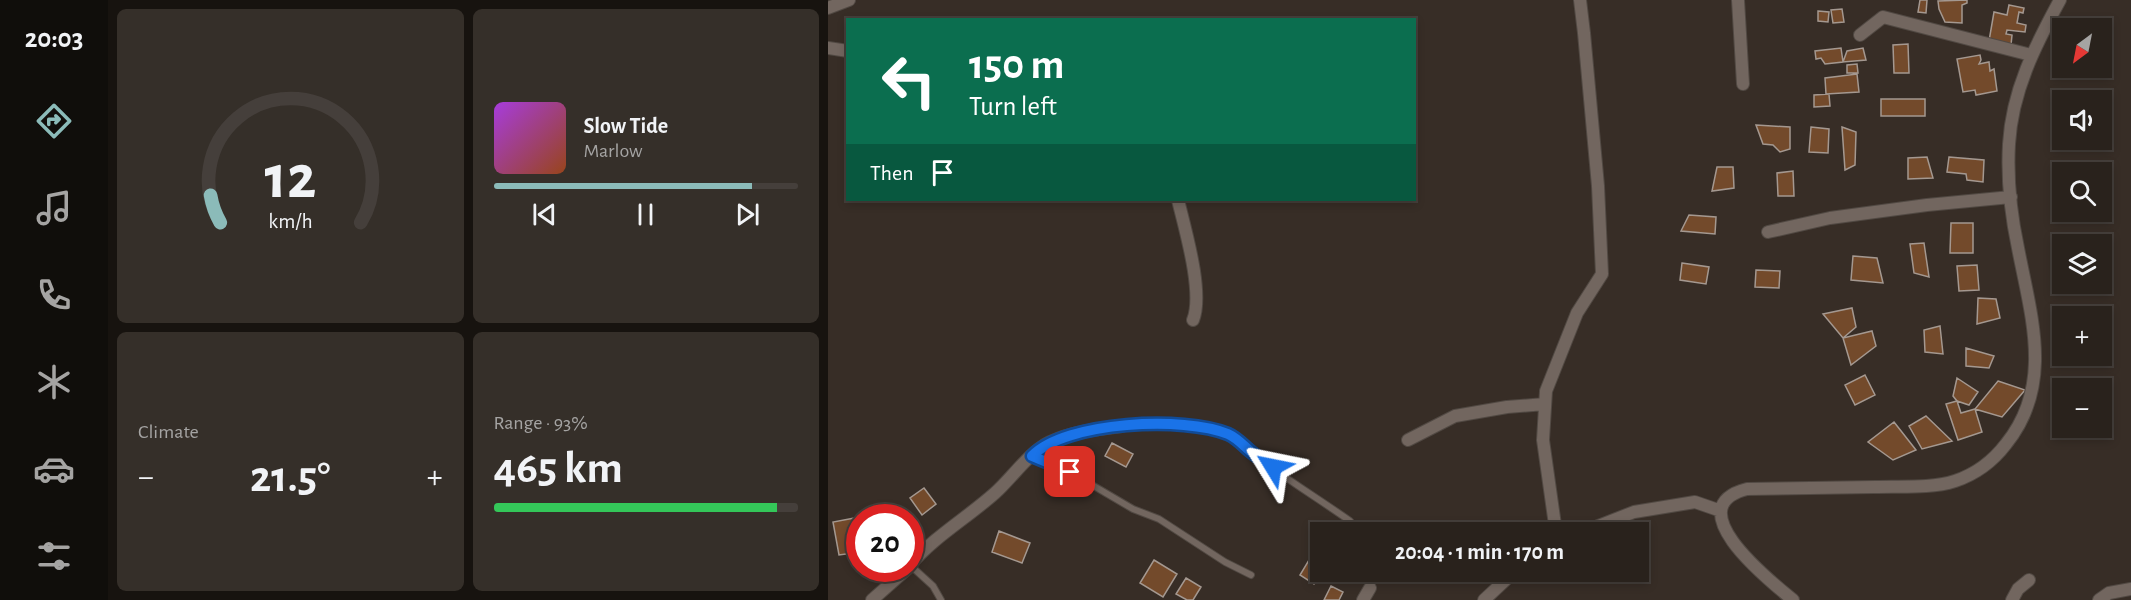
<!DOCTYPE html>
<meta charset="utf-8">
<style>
body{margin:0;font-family:"Alegreya Sans",sans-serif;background:#352f29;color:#f1f3f6;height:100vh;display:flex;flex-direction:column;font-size:22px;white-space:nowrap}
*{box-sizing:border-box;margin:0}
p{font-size:20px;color:#a5a4a3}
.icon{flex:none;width:33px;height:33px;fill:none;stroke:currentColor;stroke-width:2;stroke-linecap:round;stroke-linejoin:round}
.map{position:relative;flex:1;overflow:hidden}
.side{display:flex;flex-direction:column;gap:9px;padding:9px;background:#17130f;width:720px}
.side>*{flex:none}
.guide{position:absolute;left:18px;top:18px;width:570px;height:183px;border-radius:0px;box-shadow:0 3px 9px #0003,0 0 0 2px #453f3b;background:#0b6e4f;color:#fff;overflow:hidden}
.needle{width:39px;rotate:212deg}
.tools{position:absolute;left:1224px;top:18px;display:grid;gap:12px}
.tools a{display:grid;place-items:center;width:60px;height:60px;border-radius:0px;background:#29221c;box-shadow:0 3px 9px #0003,0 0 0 2px #453f3b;font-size:30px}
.speed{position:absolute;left:18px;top:504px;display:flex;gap:12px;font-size:30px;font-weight:700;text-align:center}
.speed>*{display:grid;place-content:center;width:78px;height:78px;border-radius:50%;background:#29221c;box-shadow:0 3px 9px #0003,0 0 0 2px #453f3b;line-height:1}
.speed .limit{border:9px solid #d22;background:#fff;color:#111}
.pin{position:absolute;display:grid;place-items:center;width:51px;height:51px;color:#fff;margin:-26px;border-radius:12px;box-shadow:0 3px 9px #0006}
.me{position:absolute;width:66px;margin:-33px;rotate:305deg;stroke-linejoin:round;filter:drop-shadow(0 0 4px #0008)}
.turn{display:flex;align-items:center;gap:21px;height:126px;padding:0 24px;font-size:27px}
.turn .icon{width:78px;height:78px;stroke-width:2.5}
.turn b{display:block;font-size:42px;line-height:51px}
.then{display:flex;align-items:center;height:57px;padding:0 24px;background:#0003;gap:12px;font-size:22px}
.big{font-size:45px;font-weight:700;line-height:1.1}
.side .tile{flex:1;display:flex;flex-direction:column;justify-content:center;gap:9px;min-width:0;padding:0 21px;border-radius:9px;background:#352f29}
.side .dial{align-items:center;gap:0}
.dial svg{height:156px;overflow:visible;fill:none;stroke:#453f3b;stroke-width:7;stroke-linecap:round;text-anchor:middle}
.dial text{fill:#f1f3f6;stroke:none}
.song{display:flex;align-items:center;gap:18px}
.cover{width:72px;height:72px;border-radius:9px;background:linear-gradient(135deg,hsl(280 70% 55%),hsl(20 70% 35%))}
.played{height:6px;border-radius:3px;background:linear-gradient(90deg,#8bbbb9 85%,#453f3b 85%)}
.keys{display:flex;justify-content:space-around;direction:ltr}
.heat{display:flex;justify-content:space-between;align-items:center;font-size:33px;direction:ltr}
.charge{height:9px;border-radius:4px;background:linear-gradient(90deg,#34c759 93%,#453f3b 0)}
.side .tiles{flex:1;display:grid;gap:9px;grid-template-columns:repeat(2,1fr)}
.trip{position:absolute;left:482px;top:522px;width:339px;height:60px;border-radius:0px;background:#29221c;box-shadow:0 3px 9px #0003,0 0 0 2px #453f3b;font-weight:700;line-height:60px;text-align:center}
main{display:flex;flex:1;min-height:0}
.menu{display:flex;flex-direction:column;width:108px;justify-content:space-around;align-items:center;background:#100e0b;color:#a5a4a3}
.menu .icon{width:42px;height:42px}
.menu .on{color:#8bbbb9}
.menu b{font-size:27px;color:#f1f3f6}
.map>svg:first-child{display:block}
.building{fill:#734a2b;stroke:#a49890;stroke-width:1.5}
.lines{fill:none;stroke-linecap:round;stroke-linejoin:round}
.service-casing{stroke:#514943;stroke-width:8}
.minor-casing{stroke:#514943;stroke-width:14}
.service{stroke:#72665f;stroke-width:6}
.minor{stroke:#72665f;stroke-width:12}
.route-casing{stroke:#114b97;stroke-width:15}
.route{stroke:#1a73e8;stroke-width:10}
</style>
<main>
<nav class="menu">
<b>20:03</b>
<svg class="icon on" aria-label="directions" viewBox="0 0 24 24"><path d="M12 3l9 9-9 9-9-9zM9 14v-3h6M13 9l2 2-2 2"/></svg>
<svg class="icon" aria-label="music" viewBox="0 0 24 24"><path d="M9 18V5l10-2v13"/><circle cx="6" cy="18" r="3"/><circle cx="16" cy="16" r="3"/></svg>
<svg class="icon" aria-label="phone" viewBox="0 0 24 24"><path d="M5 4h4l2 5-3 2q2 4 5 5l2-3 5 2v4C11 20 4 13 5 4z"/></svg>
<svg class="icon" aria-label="climate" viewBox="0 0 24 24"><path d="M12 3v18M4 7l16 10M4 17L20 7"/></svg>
<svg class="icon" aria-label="car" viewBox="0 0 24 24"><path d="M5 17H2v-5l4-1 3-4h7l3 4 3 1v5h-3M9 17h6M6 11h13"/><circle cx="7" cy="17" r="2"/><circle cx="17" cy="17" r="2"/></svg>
<svg class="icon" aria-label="filters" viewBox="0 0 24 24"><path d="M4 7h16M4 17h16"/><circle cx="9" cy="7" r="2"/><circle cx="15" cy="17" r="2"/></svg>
</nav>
<section class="side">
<div class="tiles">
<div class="tile dial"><svg viewBox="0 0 100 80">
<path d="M14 69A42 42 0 1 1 86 69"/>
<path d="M14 69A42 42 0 0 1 9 55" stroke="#8bbbb9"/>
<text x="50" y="56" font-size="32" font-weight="700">12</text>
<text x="50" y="72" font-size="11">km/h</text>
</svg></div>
<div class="tile">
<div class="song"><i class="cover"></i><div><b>Slow Tide</b><p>Marlow</p></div></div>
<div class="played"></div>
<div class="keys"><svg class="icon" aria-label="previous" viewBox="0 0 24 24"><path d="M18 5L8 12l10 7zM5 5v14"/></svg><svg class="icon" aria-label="pause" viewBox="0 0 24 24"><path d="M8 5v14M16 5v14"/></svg><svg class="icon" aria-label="next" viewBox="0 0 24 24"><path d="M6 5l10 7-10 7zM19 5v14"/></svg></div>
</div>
<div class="tile"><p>Climate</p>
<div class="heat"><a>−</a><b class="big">21.5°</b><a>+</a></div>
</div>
<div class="tile"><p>Range · 93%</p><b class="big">465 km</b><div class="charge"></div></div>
</div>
</section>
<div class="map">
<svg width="1303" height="600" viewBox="0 0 1303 600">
<rect width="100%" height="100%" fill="#372d26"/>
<!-- building -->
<path class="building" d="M1092,0H1099L1098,13L1090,12Z
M1139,0V3L1134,5V23L1117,22L1111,9L1110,1Z
M1181,5L1196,8L1195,13L1191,12L1189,23L1198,25L1197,32L1179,30L1178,34L1184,35L1183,45L1161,41L1166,12L1179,15Z
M1014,9L1016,22L1005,23L1003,10Z
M990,11L1001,12L1000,22L990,21Z
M1080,44L1081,73H1066L1065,45Z
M1013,48L1015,62L997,64L993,58L988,59L987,51Z
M1035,48L1038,60L1015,62L1019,51Z
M1152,55L1153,60L1151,64L1161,62L1162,71L1166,69L1169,91L1148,95L1147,90L1135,92L1129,59Z
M1029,64L1030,73H1019V65Z
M1029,74L1031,92L998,94L997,78Z
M1001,94L1002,106L986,107V95Z
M1053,99H1097V116H1053Z
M928,125L962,127V149L952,152L945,145L935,144Z
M983,127L1001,129L1000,153L981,152Z
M1014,127L1028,132L1027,165L1017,170Z
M1099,157L1105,178L1080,179V158Z
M1121,157L1156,160L1155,182L1139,180L1138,174L1119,172Z
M889,167H905L906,188L884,191Z
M965,171L966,196H950L949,173Z
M861,215L888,217L887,234L853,231Z
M1123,223H1145V253H1122Z
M1096,243L1101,277L1086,273L1082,244Z
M1025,256L1049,258L1055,283L1023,280Z
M854,263L881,267L878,284L852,280Z
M1149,265L1151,290L1131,291L1129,266Z
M928,270L952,271L951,288L927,287Z
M1150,298L1168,299L1172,318L1149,324Z
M1024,308L1028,327L1015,338L995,314Z
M1112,326L1115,354L1097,352L1096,330Z
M1044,331L1048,346L1023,365L1015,338Z
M1138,348L1166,356L1161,368L1138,366Z
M1037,375L1047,395L1027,405L1017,385Z
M1129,378L1150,392L1141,405L1129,401L1125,396Z
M1170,381L1197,390L1174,417L1147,409Z
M1129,401L1133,413L1147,409L1154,432L1130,440L1118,404Z
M1098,416L1124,441L1094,449L1081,426Z
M1066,422L1088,450L1065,460L1040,442Z
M284,443L305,454L298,467L277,456Z
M96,488L108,504L94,515L82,498Z
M32,517V552L11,555L5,522Z
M171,531L202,543L194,563L164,552Z
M326,560L349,574L335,597L312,583Z
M481,560L492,567L493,572L486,584L472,575Z
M358,578L373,587L365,600H359L348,594Z
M503,586L515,592L511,600H496Z"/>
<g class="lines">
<!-- service casing -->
<g class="service-casing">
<path id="service" d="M295,426C329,421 366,421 399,434C411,438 418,448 428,456C458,479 491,499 522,521
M204,456L242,472L305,509L331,519L397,562L423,575
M82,565L105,586L113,600"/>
</g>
<!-- minor casing -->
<g class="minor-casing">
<path id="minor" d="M910,0L915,84
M0,8L21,0
M1032,35L1055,17L1203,55
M0,48L20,51
M350,200C357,229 376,293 365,320
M940,232L1002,218L1099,205L1183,197
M580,440L627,416L679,407L717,404
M728,532L715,440L718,391L749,313L774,274L770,186L756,33L752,0
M755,532L806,512L867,502L893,511
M82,565C107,536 139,518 167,493C185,477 200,453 222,442C244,432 270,429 294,426
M44,600L80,568
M535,600L542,588
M656,600L686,572
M965,600C942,581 848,507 919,489C961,488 1004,488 1046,487C1073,486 1102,489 1127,481C1148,474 1165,461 1178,444C1226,385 1203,316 1190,248C1183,215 1179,179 1181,144C1184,91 1207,46 1232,0
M1184,600L1190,589L1201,580
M1271,600L1281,593L1303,589"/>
</g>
<!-- service -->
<use href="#service" class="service"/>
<!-- minor -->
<use href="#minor" class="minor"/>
</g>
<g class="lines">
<!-- route casing -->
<g class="route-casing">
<path id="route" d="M242,472L204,456C238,421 357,416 400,434C409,438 415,445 422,451C429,457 437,462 445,467"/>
</g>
<!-- route -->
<use href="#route" class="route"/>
</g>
</svg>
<div class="tools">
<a><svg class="needle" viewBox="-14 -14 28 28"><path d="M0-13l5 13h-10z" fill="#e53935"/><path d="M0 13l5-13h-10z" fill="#a5a4a3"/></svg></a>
<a><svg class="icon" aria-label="sound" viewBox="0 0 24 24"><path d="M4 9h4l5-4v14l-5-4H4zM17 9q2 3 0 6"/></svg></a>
<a><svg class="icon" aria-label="search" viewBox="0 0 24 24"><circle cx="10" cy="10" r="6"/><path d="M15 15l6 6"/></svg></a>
<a><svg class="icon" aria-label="layers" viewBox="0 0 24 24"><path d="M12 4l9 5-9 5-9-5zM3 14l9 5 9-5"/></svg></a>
<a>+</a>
<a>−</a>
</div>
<div class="speed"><div class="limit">20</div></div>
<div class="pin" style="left:242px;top:472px;background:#d93025"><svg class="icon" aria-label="arrive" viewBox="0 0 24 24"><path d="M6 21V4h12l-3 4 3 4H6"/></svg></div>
<svg class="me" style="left:445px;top:467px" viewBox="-20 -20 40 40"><path d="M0-17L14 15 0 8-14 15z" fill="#1a73e8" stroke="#fff" stroke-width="4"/></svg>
<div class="trip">20:04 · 1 min · 170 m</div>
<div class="guide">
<div class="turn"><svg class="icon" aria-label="left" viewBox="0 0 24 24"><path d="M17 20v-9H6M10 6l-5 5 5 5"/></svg><div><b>150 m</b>Turn left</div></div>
<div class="then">Then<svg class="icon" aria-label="arrive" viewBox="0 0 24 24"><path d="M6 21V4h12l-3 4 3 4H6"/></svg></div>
</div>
</div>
</main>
